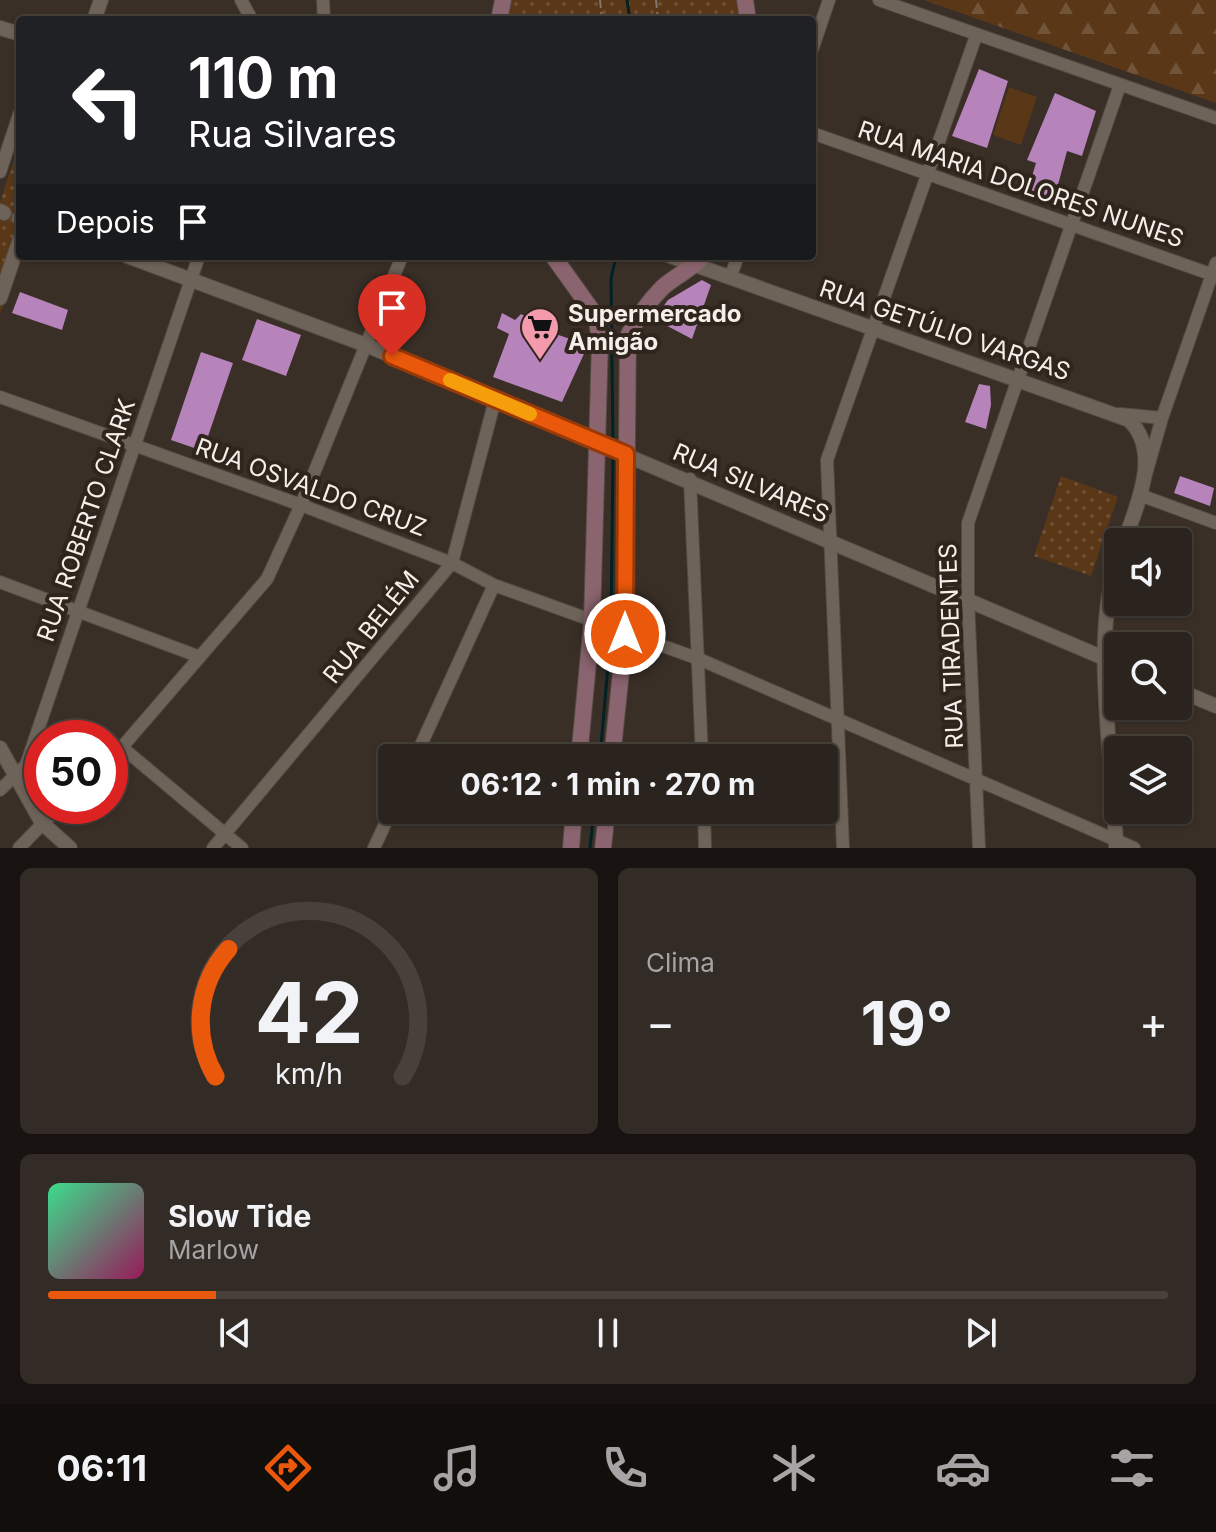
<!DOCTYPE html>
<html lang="pt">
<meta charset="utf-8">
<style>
body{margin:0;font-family:Inter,sans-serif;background:#332b26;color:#f1f3f6;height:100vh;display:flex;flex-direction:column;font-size:30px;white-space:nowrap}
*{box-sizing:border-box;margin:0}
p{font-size:26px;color:#a6a4a4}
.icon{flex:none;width:44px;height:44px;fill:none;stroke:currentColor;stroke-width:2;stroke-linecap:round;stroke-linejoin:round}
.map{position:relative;height:848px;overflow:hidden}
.panel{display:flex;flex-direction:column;gap:20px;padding:20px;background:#181310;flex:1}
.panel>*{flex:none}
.top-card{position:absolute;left:16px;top:16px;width:800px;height:244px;border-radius:8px;box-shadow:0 2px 6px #0004,0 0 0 2px #47403b;background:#202124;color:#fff;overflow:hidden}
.tools{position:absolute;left:1104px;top:528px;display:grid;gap:16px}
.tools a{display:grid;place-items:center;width:88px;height:88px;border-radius:8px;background:#2b231d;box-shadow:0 2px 6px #0004,0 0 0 2px #47403b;font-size:40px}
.speed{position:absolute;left:24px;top:720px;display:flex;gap:16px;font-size:40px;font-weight:700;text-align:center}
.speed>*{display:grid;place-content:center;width:104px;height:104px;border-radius:50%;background:#2b231d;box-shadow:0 2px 6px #0004,0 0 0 2px #47403b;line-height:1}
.speed .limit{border:12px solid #d22;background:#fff;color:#111}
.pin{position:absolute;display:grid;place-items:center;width:68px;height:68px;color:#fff;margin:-82px -34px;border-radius:50% 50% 50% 0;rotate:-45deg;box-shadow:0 0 8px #0007}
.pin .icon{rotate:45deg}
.me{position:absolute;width:88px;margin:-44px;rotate:0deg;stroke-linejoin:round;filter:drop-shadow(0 0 6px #0008)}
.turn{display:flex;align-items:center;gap:28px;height:168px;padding:0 40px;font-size:36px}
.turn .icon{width:104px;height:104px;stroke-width:2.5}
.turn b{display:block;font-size:56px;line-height:68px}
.then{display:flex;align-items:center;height:76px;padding:0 40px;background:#0003;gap:16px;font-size:30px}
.big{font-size:60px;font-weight:700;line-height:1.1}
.panel .card{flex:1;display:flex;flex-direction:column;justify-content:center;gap:12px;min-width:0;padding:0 28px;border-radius:12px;background:#332b26}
.panel .dial{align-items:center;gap:0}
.dial svg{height:208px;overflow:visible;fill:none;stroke:#47403b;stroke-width:7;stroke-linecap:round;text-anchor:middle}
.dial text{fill:#f1f3f6;stroke:none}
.song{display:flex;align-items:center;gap:24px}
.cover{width:96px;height:96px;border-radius:12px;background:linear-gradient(135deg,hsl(150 70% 55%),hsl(330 70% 35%))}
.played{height:8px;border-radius:4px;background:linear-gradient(90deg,#ea580c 15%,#47403b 15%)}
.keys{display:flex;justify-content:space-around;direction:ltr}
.heat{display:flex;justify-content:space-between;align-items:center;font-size:44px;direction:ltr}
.panel .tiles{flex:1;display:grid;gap:20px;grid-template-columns:1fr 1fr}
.card:last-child{grid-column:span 2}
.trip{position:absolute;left:378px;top:744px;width:460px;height:80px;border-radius:8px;background:#2b231d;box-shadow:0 2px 6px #0004,0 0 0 2px #47403b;font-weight:700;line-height:80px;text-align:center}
.menu{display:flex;height:128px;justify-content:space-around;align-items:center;background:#110e0c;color:#a6a4a4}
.menu .icon{width:56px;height:56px}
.menu .active{color:#ea580c}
.menu b{font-size:36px;color:#f1f3f6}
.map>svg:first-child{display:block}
.forest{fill:url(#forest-firs)}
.park{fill:url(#park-dots)}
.pitch{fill:#5a3717}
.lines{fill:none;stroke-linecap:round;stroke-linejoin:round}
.stream{stroke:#002225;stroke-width:3}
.building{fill:#b683bb}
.minor-casing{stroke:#534b43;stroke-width:14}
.tertiary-casing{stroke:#534b43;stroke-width:16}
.secondary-casing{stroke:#534b43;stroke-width:18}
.path{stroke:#807770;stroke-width:2;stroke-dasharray:8 4;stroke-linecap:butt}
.minor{stroke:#6e6359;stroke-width:12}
.tertiary{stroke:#6e6359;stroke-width:14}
.secondary{stroke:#8a646f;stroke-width:16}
.route-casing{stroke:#983908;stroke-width:20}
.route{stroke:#ea580c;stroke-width:14}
.slow{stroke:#f59e0b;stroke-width:14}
.labels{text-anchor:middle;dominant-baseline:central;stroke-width:8;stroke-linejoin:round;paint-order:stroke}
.street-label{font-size:24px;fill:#f6efe9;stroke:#2f251d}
.poi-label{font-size:24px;font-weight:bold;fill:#f6efe9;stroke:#2f251d;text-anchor:start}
</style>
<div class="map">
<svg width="1216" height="848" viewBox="0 0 1216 848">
<defs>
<pattern id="forest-firs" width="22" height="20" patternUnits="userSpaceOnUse" patternTransform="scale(2)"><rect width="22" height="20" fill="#5a3717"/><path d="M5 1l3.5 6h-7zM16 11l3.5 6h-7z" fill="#725439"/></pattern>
<pattern id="park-dots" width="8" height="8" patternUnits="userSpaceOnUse" patternTransform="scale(2)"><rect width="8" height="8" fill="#5a3717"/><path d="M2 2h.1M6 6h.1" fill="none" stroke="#725439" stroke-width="1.8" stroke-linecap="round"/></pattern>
</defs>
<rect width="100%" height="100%" fill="#392f27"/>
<!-- forest -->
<path class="forest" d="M924,0H1216V103Z"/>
<!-- park -->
<path class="park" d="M508,0H740L743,20H505Z
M20,141V253L0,314V202Z
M1061,476L1118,497L1091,576L1034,556Z"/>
<!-- pitch -->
<path class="pitch" d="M1009,87L1037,97L1021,145L993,135Z"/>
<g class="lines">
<!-- stream -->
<path class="stream" d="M627,0L630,20
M613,444L611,279L616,256
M611,624L613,455
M600,758L611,631
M590,848L594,810"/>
</g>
<!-- building -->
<path class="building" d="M979,69L1008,81L987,148L952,136Z
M1055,93L1096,111L1082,156L1067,151L1054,200L1028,190L1036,163L1027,160Z
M702,280L711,285L692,339L654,319L668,300Z
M20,292L68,310L62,330L12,313Z
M502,313L515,320L521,314L534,321L535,327L588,345L562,402L493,377L509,334L497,328Z
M257,319L301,335L286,376L242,360Z
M201,352L233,363L203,451L171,440Z
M979,384L990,386L991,405L986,429L965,422Z
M1180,476L1214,488L1210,506L1174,493Z"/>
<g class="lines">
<!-- minor casing -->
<g class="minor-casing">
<path id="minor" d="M241,0L252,20
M323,0L324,20
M879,0L1216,118
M812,50L829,0
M812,133L1216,276
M0,172L20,112
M1216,263L1162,418L1140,495L1216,523
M730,278L738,256
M0,397L301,505L452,563L494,585L699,659L1134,848
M1120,414L1162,418
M690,479L702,758
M0,582L200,657
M124,749L242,848
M415,758L494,585
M110,761L267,579L301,505L402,256
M0,790L26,765L199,256
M704,810L705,848
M19,848L60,806
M213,848L452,563L495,400
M374,848L392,809
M843,848L827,460L976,36
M979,848L968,600V523L1120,85"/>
</g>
<!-- tertiary casing -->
<g class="tertiary-casing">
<path id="tertiary" d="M94,20L101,0
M0,28L20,34
M0,211L4,213
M19,218H20
M127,256L366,345L1118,664
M670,256L1129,420C1162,452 1137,505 1124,542
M0,298L20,239
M1178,690L1216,706
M0,748L42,823L70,848
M1116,848C1114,763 1090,638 1118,558"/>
</g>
<!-- secondary casing -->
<g class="secondary-casing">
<path id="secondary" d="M745,0L748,20
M499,20L503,0
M553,256L596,316L600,341L592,621L579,758
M612,758L625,634L628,336C637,318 648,302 662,288C675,276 691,270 703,256
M571,848L574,810
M603,848L607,810"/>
</g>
<!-- path -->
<path class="path" d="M600,0L602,20
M656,0L658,20"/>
<!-- minor -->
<use href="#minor" class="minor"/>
<!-- tertiary -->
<use href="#tertiary" class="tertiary"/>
<!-- secondary -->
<use href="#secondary" class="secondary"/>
</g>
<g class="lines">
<!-- route casing -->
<g class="route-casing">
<path id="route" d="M392,356L626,454L625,634"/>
</g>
<!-- route -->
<use href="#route" class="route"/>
<!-- slow -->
<path class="slow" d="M450,380L530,414"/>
</g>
<!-- icons -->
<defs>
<g id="supermarket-pin" transform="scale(2)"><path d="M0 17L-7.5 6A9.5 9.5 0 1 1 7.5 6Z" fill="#f39aac" stroke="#2f251d"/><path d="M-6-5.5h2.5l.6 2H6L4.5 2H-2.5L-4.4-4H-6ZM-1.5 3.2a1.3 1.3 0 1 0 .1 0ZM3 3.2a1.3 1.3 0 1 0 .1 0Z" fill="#111"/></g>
</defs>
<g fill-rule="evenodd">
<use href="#supermarket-pin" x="540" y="327"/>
</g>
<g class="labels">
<!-- street labels -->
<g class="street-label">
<text transform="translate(1021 184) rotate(19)">RUA MARIA DOLORES NUNES</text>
<text transform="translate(945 330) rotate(19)">RUA GETÚLIO VARGAS</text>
<text transform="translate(751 483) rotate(23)">RUA SILVARES</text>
<text transform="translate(311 487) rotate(20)">RUA OSVALDO CRUZ</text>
<text transform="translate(86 520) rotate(-71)">RUA ROBERTO CLARK</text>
<text transform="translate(371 627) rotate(-51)">RUA BELÉM</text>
<text transform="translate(951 646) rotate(-92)">RUA TIRADENTES</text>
</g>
<!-- poi labels -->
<g class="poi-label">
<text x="568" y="313">Supermercado<tspan x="568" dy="28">Amigão</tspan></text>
</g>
</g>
</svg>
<div class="tools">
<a><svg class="icon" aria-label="sound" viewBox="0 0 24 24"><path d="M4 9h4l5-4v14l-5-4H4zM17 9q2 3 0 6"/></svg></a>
<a><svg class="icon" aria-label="search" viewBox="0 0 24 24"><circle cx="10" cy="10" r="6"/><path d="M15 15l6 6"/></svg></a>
<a><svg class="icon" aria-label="layers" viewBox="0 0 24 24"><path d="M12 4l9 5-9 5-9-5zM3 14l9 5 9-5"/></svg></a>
</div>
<div class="speed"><div class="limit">50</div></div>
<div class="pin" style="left:392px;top:356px;background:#d93025"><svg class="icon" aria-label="arrive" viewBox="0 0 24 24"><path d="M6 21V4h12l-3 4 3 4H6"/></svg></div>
<svg class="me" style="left:625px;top:634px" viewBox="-20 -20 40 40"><circle r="17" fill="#ea580c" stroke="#fff" stroke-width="3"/><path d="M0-11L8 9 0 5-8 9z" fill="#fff"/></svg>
<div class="trip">06:12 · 1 min · 270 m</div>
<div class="top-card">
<div class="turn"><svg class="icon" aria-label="left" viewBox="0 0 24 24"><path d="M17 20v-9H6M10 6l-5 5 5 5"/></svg><div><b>110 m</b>Rua Silvares</div></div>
<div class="then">Depois<svg class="icon" aria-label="arrive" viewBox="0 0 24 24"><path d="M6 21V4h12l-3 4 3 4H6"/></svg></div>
</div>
</div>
<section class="panel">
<div class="tiles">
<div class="card dial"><svg viewBox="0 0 100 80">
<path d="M14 69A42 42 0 1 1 86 69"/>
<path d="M14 69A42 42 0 0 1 19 20" stroke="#ea580c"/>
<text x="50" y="56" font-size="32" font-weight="700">42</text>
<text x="50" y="72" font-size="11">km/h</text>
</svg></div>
<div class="card"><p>Clima</p>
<div class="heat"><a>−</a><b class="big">19°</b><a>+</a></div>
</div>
<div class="card">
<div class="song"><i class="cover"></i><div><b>Slow Tide</b><p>Marlow</p></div></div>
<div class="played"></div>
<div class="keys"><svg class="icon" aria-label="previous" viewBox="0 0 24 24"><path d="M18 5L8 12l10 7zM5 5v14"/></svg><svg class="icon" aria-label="pause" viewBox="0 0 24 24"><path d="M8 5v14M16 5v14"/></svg><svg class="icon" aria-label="next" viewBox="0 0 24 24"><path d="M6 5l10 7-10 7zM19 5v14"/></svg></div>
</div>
</div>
</section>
<nav class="menu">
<b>06:11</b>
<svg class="icon active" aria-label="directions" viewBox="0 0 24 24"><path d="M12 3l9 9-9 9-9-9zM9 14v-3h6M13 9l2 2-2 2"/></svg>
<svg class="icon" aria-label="music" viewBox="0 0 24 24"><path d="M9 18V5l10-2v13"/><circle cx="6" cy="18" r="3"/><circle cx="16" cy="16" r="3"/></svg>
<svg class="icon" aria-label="phone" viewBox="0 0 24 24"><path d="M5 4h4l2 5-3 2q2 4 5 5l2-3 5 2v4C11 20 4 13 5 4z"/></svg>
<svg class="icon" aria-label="climate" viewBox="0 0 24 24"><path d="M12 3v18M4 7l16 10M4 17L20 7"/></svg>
<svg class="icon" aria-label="car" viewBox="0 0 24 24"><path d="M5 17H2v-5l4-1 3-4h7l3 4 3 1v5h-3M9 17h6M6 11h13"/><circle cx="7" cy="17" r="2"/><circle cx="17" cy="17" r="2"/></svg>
<svg class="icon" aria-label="filters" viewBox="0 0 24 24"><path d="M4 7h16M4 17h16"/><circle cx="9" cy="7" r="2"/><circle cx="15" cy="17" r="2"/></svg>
</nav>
